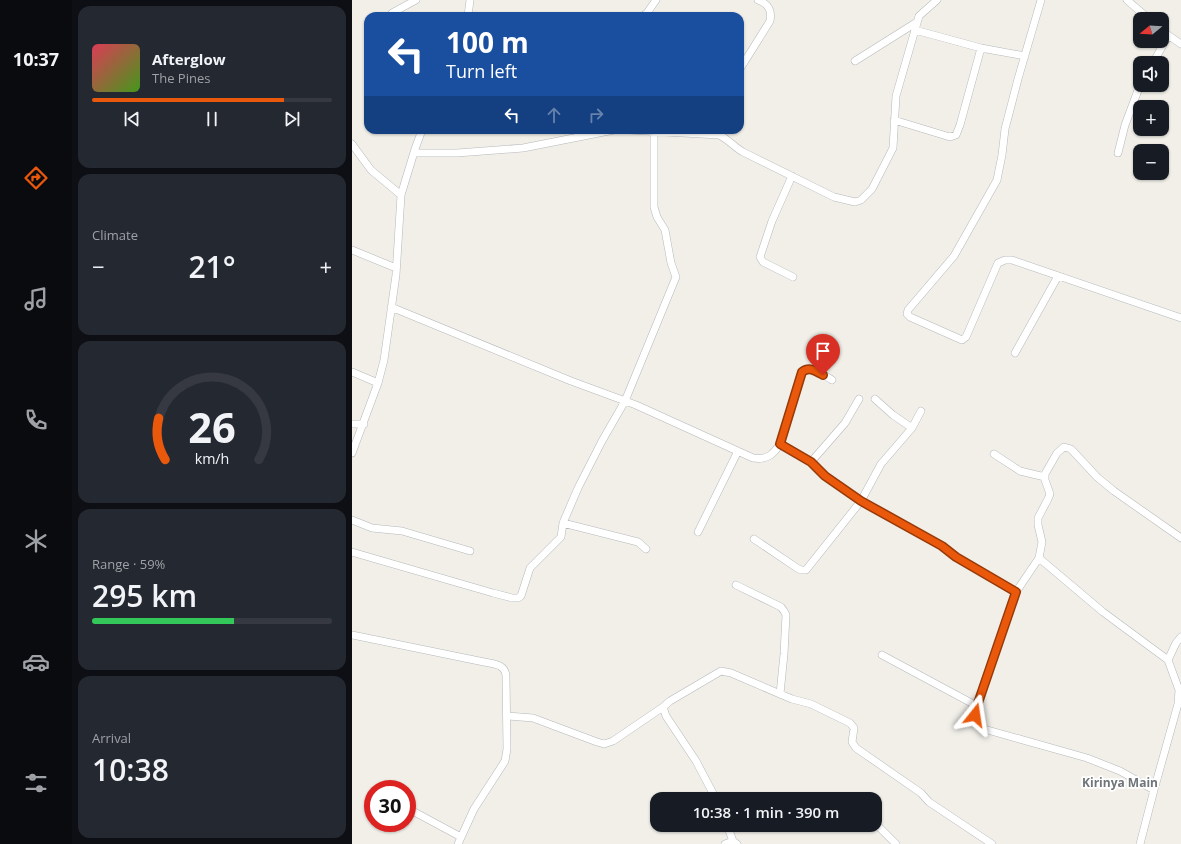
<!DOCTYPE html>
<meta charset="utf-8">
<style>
body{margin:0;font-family:"Open Sans",sans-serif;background:#242831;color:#f1f3f6;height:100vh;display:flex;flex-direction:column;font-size:15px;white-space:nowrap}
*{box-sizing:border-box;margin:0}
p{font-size:13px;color:#9ea1a6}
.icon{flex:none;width:22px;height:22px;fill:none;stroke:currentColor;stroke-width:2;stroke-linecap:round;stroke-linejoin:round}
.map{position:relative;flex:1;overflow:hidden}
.panel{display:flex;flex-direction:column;gap:6px;padding:6px;background:#0d0f14;width:280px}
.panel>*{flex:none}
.top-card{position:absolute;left:12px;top:12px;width:380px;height:122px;border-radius:12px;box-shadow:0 1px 3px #0004;background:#1a4fa0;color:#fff;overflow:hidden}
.needle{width:26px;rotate:252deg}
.tools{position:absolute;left:781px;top:12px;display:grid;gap:8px}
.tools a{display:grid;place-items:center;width:36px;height:36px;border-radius:8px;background:#171b24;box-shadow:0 1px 3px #0004;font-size:20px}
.speed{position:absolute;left:12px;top:780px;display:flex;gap:8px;font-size:20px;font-weight:700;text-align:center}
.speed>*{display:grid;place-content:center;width:52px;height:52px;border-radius:50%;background:#171b24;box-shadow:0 1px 3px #0004;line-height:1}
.speed .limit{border:6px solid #d22;background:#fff;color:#111}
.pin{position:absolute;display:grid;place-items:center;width:34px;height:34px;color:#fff;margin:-41px -17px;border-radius:50% 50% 50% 0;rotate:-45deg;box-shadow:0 0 4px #0007}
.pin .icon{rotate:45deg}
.me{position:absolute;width:44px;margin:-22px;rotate:15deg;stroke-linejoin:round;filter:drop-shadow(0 0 3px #0008)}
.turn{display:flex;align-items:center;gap:14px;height:84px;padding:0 16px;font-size:18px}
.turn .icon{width:52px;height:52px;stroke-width:2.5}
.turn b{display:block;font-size:28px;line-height:34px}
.lanes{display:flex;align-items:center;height:38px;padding:0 16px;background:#0003;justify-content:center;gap:20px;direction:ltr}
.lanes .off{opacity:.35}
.big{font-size:30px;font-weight:600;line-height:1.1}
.panel .tile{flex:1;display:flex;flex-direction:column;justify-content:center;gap:6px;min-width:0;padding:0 14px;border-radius:12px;background:#242831}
.panel .dial{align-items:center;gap:0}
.dial svg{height:104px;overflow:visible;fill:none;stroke:#363941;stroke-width:7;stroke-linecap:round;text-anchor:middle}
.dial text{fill:#f1f3f6;stroke:none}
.song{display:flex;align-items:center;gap:12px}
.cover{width:48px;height:48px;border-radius:6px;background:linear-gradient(135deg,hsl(350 70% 55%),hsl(100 70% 35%))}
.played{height:4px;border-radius:2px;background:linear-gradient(90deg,#ea580c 80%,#363941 80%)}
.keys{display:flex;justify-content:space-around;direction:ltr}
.heat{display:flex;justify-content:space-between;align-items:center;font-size:22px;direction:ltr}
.charge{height:6px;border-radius:3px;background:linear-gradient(90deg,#34c759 59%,#363941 0)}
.trip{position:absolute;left:298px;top:792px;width:232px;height:40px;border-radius:12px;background:#171b24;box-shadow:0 1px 3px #0004;font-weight:600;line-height:40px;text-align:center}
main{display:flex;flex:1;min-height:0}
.tab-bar{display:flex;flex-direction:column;width:72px;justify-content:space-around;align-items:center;background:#090b0e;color:#9ea1a6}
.tab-bar .icon{width:28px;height:28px}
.tab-bar .on{color:#ea580c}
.tab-bar b{font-size:18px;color:#f1f3f6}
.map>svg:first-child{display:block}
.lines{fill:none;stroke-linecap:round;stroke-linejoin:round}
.minor-casing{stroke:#b5b8bc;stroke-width:8}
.minor{stroke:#fff;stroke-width:7}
.route-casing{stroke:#983908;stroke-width:10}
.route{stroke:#ea580c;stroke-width:7}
.labels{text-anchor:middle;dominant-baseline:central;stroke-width:3.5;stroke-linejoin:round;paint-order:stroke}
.quarter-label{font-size:12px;font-weight:bold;fill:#70757a;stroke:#fff}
</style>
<main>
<nav class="tab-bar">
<b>10:37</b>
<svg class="icon on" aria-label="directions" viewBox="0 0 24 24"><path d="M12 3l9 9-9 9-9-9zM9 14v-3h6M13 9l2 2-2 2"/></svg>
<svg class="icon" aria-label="music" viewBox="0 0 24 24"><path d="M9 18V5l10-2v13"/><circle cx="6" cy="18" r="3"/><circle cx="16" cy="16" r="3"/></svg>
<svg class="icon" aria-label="phone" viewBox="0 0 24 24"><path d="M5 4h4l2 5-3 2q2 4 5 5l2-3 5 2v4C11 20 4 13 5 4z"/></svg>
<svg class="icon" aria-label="climate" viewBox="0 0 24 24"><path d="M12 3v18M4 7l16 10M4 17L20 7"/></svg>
<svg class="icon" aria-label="car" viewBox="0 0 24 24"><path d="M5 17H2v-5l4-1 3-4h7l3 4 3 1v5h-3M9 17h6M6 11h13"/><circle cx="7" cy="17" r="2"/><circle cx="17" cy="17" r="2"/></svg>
<svg class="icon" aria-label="filters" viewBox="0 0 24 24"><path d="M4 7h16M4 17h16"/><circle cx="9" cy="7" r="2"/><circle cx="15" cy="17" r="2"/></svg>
</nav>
<section class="panel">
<div class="tile">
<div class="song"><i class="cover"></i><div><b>Afterglow</b><p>The Pines</p></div></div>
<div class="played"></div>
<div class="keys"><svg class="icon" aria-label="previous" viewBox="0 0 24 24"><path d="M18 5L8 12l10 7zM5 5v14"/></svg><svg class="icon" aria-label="pause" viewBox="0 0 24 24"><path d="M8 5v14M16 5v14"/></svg><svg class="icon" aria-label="next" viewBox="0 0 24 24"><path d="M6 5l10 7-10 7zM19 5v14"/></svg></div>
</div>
<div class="tile"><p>Climate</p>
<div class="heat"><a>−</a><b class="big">21°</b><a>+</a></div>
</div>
<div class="tile dial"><svg viewBox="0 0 100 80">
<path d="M14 69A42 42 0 1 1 86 69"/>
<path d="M14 69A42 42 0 0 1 9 37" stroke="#ea580c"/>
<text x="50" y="56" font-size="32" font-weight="700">26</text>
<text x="50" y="72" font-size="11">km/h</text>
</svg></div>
<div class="tile"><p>Range · 59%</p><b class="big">295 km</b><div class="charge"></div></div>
<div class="tile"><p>Arrival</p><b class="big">10:38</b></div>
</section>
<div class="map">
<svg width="829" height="844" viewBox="0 0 829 844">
<rect width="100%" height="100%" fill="#f1efe8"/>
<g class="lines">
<!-- minor casing -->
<g class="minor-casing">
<path id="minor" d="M689,0L666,79L653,129L650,155L645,180L602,256L556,310L555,314L558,317L610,340L614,337L646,263L653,260H660L829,318
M775,0L797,19
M40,13L64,0
M116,16L118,0
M291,16L295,13L304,0
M563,30L629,48L673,56
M810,31L829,44
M503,61L565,22
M801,63L816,36
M388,69L418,21C420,11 417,4 406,0
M542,120L598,137L604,135L608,125L629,48
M277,130L367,135C376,139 382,147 391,152L482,197L503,202L509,200L520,189L541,148L544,96L567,16L585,0
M0,144L19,170L49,195
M62,153H105L171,148L262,130
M766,153L773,125L788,85
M440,176L420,221L408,257L411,262L441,277
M0,250L44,268
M39,307L219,381L284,405L401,458C415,460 421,455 428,444L459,462L473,476L509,501L590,546L604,557L664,592L687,558L751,612L816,660L827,690L826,704L802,790L788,844
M663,353L706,276
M0,372L26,383
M523,399L541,415L560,428
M0,424H12
M428,444L450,372C459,365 472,375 480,380
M0,453L26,383L32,360L44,275L49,195L63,149L70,130
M642,454L668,471L693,477
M459,462L493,423L507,399
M0,520L20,528L50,531L118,551
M211,523L286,542L294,549
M346,532L386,451
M402,539L445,568L449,570H454L509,501L529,464L560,428L569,411
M0,552L141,593L160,598H166L169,596L178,568L209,537L211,523L226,488L250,441L273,401L324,277L319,263L313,230L305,217L302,207V131
M687,558L690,542L686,525V518L696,499L698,494L693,480V474L705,453L712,447L719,449L745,477L762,491L829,538
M664,592L625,706C623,716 620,725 632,729L735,758L768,771L802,790
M0,635L132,662C142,664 153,664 154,676L155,749L153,761L122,809L106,844
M530,655L625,706
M816,660L824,643L829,637
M428,694L440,699L459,704L498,723L502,728L500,742L504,748L569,793L577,802L640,844
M155,716L181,718L245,742L252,744L261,741L311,707
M364,799L344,761L314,716L311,707L318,701L369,671L379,673L428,694L432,654L434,615L432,611L429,607L384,585
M55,808L109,837
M523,823L544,844
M375,825L381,841
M373,844L381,841L385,844"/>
</g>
<!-- minor -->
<use href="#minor" class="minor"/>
</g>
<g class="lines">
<!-- route casing -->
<g class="route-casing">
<path id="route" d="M471,375C464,371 457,366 450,372L428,444L459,462L473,476L509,501L590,546L604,557L664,592L625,706L623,715"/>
</g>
<!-- route -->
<use href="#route" class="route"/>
</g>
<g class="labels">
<!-- quarter labels -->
<g class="quarter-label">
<text x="768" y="782">Kirinya Main</text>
</g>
</g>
</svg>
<div class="tools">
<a><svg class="needle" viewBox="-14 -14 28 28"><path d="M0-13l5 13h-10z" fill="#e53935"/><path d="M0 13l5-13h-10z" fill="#9ea1a6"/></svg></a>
<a><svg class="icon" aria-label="sound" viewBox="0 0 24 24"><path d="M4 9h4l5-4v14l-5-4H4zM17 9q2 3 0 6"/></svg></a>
<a>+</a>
<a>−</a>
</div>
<div class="speed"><div class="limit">30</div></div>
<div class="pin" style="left:471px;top:375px;background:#d93025"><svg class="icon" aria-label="arrive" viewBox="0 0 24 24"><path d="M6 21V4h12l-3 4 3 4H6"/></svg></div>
<svg class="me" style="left:623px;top:715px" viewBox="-20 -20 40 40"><path d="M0-17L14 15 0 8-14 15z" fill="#ea580c" stroke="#fff" stroke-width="4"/></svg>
<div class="trip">10:38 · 1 min · 390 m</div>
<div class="top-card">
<div class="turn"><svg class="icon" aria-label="left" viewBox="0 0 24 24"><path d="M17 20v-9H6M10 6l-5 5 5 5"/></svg><div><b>100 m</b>Turn left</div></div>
<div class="lanes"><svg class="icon" aria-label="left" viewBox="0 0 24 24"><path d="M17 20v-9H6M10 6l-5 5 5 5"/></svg><svg class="icon off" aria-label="ahead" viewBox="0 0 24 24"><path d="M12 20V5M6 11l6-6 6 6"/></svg><svg class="icon off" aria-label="right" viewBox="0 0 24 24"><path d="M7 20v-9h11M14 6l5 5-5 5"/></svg></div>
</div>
</div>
</main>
